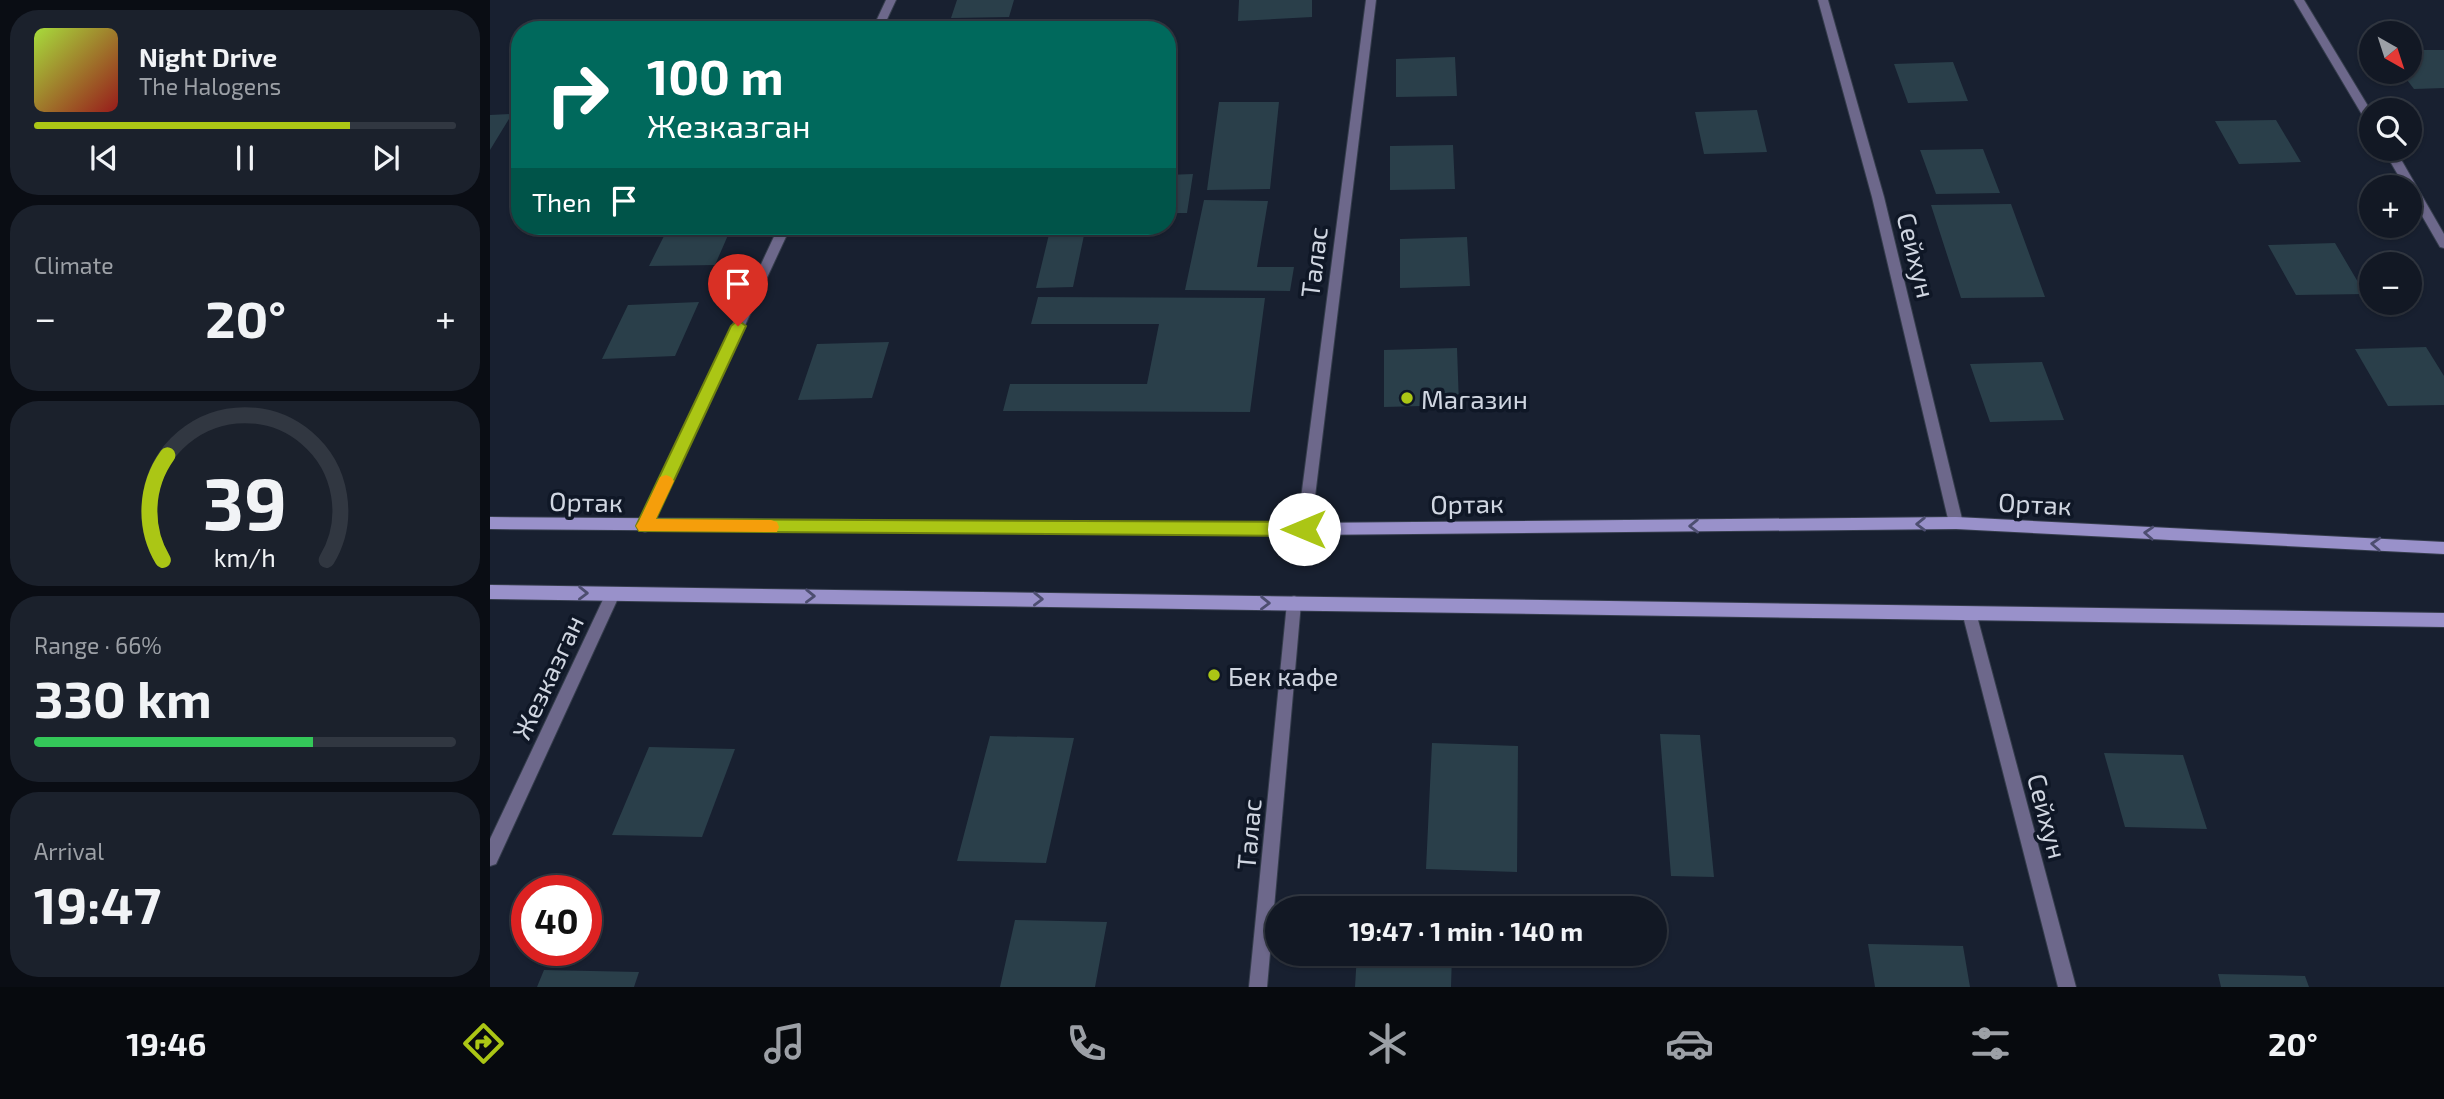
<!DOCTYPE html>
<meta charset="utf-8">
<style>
body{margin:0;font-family:"Exo 2",sans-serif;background:#1b212c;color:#f1f3f6;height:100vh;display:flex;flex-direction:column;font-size:26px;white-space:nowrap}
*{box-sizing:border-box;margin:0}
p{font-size:23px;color:#9ca0a6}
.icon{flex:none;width:38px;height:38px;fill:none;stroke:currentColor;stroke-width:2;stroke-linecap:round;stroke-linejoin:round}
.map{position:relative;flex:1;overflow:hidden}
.details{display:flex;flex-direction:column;gap:10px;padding:10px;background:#0a0d14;width:490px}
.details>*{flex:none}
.top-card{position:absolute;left:21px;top:21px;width:665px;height:214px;border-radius:28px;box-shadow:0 2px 5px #0004,0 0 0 2px #313741;background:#00695c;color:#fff;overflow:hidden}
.needle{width:46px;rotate:141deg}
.fabs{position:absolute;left:1869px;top:21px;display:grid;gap:14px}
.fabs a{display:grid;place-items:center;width:63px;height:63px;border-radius:50%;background:#121824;box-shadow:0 2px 5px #0004,0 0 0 2px #313741;font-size:35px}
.speed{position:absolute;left:21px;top:875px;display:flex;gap:14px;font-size:35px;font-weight:700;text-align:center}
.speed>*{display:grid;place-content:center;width:91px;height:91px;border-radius:50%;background:#121824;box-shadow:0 2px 5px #0004,0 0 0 2px #313741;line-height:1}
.speed .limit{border:10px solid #d22;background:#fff;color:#111}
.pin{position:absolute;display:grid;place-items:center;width:60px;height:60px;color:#fff;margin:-72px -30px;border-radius:50% 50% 50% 0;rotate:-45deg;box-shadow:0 0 7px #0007}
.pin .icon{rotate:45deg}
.me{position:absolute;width:77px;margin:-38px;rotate:270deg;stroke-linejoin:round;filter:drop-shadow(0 0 5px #0008)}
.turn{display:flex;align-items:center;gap:24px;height:147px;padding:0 21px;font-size:32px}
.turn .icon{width:91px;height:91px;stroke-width:2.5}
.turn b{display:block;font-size:49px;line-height:60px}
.then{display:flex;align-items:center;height:66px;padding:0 21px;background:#0003;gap:14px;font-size:26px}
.big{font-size:52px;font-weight:700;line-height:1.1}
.details .card{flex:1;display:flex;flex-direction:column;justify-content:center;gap:10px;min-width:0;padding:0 24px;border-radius:28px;background:#1b212c}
.details .dial{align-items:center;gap:0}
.dial svg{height:182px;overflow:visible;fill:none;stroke:#313741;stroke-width:7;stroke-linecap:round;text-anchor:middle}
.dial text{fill:#f1f3f6;stroke:none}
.song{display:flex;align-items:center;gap:21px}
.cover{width:84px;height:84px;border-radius:10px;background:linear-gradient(135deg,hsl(80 70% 55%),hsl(0 70% 35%))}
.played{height:7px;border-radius:4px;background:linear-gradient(90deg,#abc615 75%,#313741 75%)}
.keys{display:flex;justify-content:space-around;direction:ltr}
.heat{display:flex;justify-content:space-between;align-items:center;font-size:38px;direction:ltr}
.charge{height:10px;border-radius:5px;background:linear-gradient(90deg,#34c759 66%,#313741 0)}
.trip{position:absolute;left:775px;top:896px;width:402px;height:70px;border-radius:35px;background:#121824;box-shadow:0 2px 5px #0004,0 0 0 2px #313741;font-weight:700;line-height:70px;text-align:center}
.menu{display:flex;height:112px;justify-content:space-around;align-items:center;background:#070a0e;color:#9ca0a6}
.menu .icon{width:49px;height:49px}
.menu .active{color:#abc615}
.menu b{font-size:32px;color:#f1f3f6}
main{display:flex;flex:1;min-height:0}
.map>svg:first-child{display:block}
.building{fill:#2a3f4a}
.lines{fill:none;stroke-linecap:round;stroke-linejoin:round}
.street-casing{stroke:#353d4c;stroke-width:2}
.secondary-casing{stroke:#353d4c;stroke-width:2}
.street{fill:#6d688b;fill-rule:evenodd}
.secondary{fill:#9991ca;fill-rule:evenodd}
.oneway{stroke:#4d4e70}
.route{fill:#abc615;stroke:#6f810e;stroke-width:2}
.slow{fill:#f59e0b}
.poi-dot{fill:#abc615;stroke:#0f1726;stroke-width:2.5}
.labels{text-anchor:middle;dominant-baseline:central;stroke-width:7;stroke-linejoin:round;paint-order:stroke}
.street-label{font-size:26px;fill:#d0d6e1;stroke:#0f1726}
.poi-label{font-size:26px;fill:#d0d6e1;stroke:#0f1726;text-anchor:start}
</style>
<main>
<section class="details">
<div class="card">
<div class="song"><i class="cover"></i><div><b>Night Drive</b><p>The Halogens</p></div></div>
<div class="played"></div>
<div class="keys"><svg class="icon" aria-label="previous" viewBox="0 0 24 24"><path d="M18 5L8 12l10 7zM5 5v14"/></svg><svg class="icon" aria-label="pause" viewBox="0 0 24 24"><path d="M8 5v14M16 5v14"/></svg><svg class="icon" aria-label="next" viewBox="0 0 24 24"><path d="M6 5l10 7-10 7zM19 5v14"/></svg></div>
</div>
<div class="card"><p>Climate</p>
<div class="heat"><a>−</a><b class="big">20°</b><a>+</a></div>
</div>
<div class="card dial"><svg viewBox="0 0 100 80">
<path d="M14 69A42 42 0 1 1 86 69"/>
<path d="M14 69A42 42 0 0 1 16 23" stroke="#abc615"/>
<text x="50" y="56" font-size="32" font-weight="700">39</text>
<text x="50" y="72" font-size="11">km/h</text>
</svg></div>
<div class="card"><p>Range · 66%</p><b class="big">330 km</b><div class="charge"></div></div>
<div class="card"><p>Arrival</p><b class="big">19:47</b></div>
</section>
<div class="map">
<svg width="1954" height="987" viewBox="0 0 1954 987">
<rect width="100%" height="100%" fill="#182030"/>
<!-- building -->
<path class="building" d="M467,0H524L519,17L461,18Z
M749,0H822V17L748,21Z
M1920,50H1954V88L1924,89L1911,72H1920Z
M965,57L967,96L906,97V59Z
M1463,62L1478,101L1418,103L1404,64Z
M729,102H789L780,189L717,190Z
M1267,110L1277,152L1214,154L1205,112Z
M22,114L0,150V115Z
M1786,120L1811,162L1749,164L1725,121Z
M963,145L965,189L900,190V146Z
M1493,149L1510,193L1446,194L1430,150Z
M703,174L697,213H677V175Z
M714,200L778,201L767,267H804L800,291L695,290Z
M1521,204L1555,297L1471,298L1441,205Z
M179,226H242L225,265L159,266Z
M561,226H596L583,287L546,288Z
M977,237L980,286L910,288V239Z
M1845,243L1875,294L1806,295L1778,245Z
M548,297L775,298L760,412L513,411L520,384H657L669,324H541Z
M209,302L185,356L112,359L138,305Z
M399,342L382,398L308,400L327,344Z
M1936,347L1954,376V405L1898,406L1865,349Z
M967,348L969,405L894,407V350Z
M1552,362L1574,420L1500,422L1480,364Z
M1170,734L1210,735L1224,877L1181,876Z
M500,736L584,738L556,863L467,861Z
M942,743L1028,746L1027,872L936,869Z
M159,747L245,749L212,837L122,835Z
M1614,753L1693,755L1717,829L1635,827Z
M525,920L617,922L605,987H510Z
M1378,944L1473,946L1480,987H1385Z
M867,954H962L961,987H865Z
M54,970L149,972L144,987H47Z
M1728,974L1815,976L1819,987H1731Z"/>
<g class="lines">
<!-- street casing -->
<g class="street-casing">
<path id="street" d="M396,0H406L392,30H382Z
M876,0H886L821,529L819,533L814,535L809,533L807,529Z
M1328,0H1338L1394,197L1473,523L1471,527L1466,529L1461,527L1459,523L1382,197Z
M1804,0H1814L1881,111V124L1877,123Z
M1893,149H1905L1954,234V248L1950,247L1920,195V187H1915Z
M289,226H301L160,530L155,532L150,530L148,526Z
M123,587L128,589L130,594L6,864L0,866V839L118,589Z
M804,596L809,598L811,603L777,987H759L797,603L799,598Z
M1480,609L1485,611L1487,616L1586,987H1568L1473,616L1475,611Z"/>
</g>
<!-- secondary casing -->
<g class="secondary-casing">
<path id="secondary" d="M0,517L814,523L1466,517L1954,542V554L1466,529L814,535L0,529Z
M0,585L1954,613V627L0,599Z"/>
</g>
<!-- street -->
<use href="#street" class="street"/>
<!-- secondary -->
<use href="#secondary" class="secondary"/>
</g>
<!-- one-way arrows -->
<defs><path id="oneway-chevron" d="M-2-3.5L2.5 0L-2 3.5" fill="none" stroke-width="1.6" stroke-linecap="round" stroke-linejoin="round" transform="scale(1.75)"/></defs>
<g class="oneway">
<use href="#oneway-chevron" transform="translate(1431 524) rotate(179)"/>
<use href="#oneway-chevron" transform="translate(1204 526) rotate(179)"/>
<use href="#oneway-chevron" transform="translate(1659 533) rotate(-177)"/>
<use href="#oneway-chevron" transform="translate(1886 544) rotate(-177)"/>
<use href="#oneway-chevron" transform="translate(93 593) rotate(1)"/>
<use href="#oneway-chevron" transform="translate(320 596) rotate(1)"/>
<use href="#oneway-chevron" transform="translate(548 599) rotate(1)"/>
<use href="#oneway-chevron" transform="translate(775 603) rotate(1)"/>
</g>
<!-- route -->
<path class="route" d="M248,320L256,326L166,519L814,522L820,524L822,529L820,534L814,536L149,531L146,526L241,326Z"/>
<!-- slow -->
<path class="slow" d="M176,475L181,477L184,481L166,519L281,520L287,522L289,527L287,532L149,531L146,526L149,521L170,477Z"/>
<!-- markers -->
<g class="poi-dot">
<circle cx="917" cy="398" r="7"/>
<circle cx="724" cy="675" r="7"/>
</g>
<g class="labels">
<!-- street labels -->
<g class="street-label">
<text transform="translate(1427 255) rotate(76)">Сейхун</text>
<text transform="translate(823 262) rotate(-83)">Талас</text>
<text transform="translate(96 501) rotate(1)">Ортак</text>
<text transform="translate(977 503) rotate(-1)">Ортак</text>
<text transform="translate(1545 503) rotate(3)">Ортак</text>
<text transform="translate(57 677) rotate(-65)">Жезказган</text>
<text transform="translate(1558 816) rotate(75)">Сейхун</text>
<text transform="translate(758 834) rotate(-85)">Талас</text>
</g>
<!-- poi labels -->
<g class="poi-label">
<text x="931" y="398">Магазин</text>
<text x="738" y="675">Бек кафе</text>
</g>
</g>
</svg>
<div class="fabs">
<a><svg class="needle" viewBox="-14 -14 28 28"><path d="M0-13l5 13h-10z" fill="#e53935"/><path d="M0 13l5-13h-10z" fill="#9ca0a6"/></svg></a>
<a><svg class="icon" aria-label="search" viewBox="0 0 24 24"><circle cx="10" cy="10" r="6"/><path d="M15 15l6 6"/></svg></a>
<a>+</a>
<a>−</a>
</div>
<div class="speed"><div class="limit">40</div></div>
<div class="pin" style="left:248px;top:326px;background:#d93025"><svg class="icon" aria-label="arrive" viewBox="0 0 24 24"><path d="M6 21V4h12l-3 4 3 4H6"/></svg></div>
<svg class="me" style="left:814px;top:529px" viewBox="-20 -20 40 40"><circle r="19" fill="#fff"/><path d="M0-13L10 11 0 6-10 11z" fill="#abc615"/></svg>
<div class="trip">19:47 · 1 min · 140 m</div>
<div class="top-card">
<div class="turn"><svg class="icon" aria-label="right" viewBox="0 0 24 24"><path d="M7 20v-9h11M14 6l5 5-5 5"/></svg><div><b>100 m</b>Жезказган</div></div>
<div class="then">Then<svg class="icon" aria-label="arrive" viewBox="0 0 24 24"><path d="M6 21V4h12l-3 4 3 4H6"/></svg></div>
</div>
</div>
</main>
<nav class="menu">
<b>19:46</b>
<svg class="icon active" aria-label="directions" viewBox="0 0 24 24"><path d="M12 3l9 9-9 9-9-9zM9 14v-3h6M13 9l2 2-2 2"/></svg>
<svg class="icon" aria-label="music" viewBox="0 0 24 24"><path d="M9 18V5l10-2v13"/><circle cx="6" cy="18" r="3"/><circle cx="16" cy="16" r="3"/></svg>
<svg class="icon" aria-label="phone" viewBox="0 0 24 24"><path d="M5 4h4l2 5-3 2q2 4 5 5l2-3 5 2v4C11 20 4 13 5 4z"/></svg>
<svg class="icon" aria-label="climate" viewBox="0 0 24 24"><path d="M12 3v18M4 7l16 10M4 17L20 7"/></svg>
<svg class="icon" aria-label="car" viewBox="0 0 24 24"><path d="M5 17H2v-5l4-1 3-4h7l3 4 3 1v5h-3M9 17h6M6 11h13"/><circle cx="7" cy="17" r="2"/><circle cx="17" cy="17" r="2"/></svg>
<svg class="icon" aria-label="filters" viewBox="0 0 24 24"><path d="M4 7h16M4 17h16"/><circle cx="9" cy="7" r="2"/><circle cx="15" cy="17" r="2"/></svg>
<b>20°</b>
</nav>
